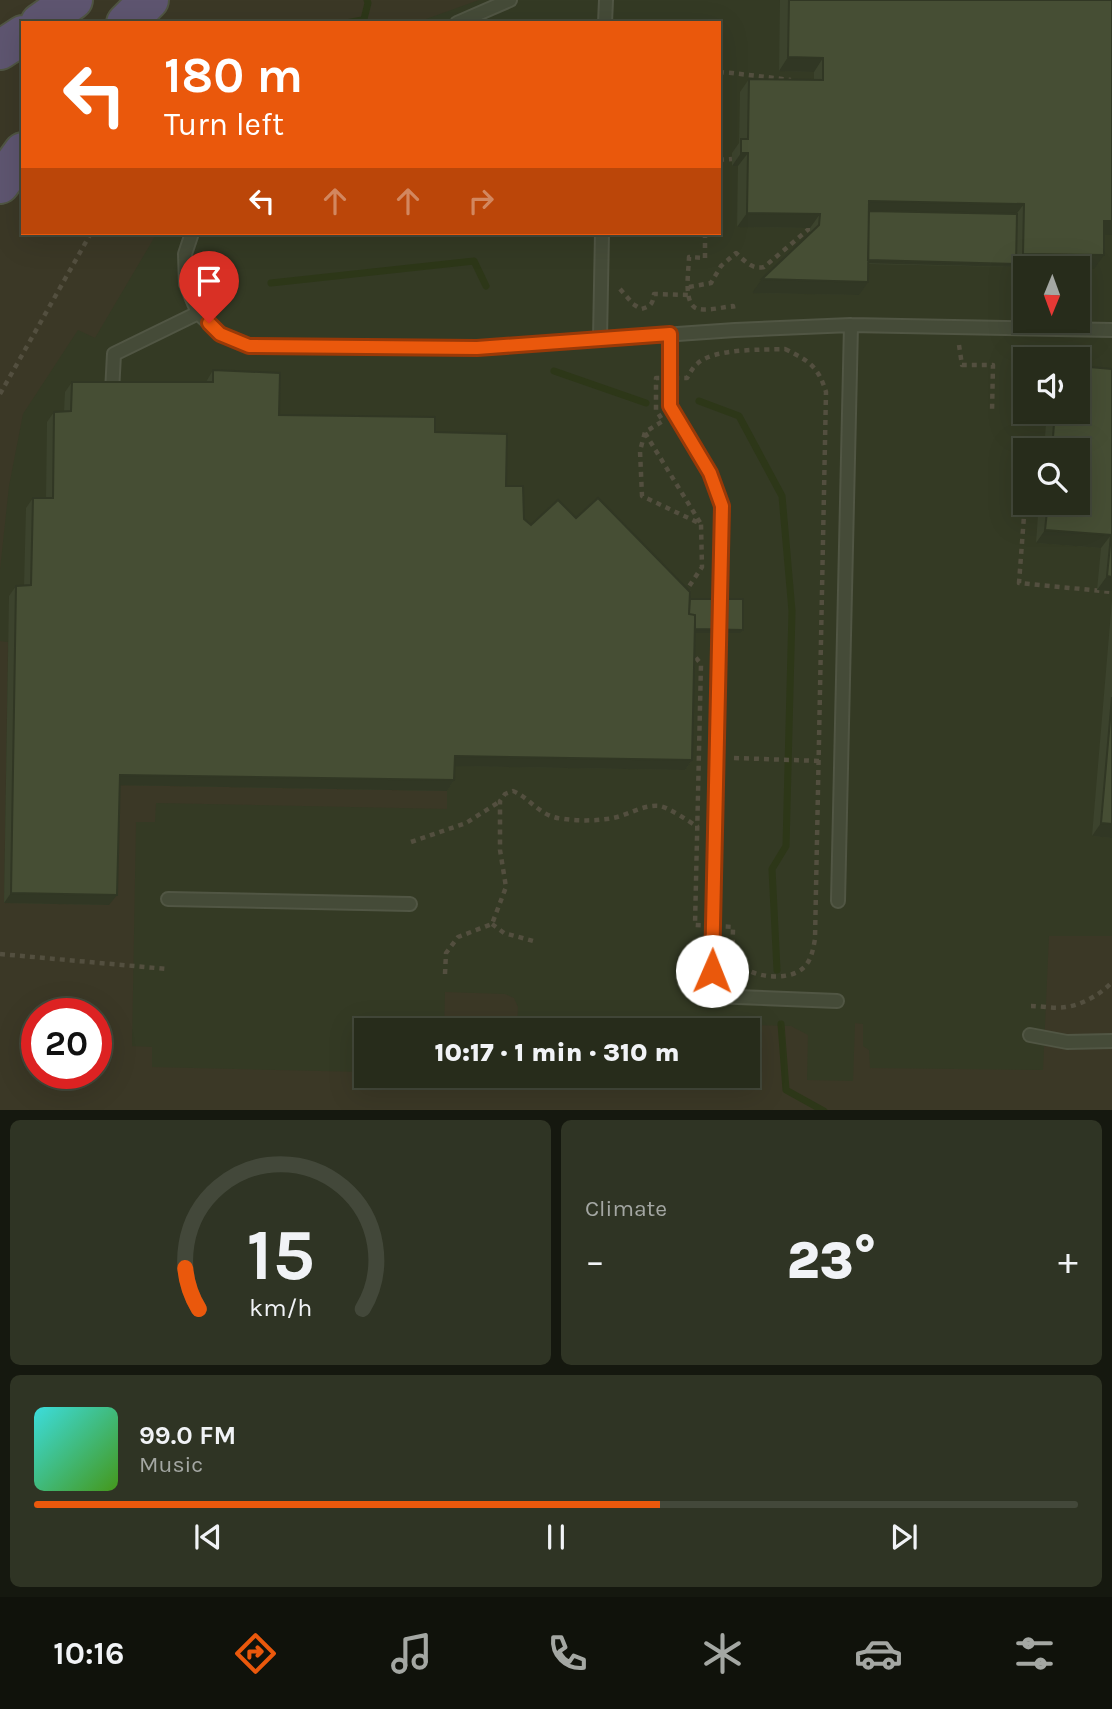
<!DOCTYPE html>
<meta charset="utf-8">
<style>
body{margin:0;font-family:Karla,sans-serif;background:#2f3424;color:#f1f3f6;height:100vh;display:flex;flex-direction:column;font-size:26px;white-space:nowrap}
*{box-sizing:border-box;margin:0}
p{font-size:23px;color:#a4a7a3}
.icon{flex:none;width:38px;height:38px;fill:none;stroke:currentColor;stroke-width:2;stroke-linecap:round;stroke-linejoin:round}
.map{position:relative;height:1110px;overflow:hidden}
.side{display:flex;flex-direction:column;gap:10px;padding:10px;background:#15180f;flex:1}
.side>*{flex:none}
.top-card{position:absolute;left:21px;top:21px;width:700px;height:214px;border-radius:0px;box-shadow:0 7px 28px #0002,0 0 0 2px #43483a;background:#ea580c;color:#fff;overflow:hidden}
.needle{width:46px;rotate:181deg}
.fabs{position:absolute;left:1013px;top:256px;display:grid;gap:14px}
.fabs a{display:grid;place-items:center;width:77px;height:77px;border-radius:0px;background:#272c1b;box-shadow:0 7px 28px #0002,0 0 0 2px #43483a;font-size:35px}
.speed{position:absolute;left:21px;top:998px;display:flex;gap:14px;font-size:35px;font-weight:700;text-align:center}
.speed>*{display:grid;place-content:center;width:91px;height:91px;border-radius:50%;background:#272c1b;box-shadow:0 7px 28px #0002,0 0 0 2px #43483a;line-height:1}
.speed .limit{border:10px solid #d22;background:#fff;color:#111}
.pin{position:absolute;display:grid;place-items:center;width:60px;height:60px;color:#fff;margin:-72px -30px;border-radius:50% 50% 50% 0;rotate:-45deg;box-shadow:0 0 7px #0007}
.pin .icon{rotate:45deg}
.me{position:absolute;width:77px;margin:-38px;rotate:1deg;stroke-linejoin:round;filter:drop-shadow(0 0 5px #0008)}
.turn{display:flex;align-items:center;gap:24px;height:147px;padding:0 28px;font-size:32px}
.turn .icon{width:91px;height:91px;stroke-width:2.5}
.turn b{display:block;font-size:49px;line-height:60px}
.lanes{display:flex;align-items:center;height:66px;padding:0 28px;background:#0003;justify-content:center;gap:35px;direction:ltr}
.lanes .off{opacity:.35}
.big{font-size:52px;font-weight:800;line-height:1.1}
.side .card{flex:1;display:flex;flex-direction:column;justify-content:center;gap:10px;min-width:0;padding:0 24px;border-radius:10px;background:#2f3424}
.side .dial{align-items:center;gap:0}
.dial svg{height:182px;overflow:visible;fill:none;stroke:#43483a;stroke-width:7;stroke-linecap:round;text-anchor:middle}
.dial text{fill:#f1f3f6;stroke:none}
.song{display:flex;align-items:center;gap:21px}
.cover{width:84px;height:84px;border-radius:10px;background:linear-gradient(135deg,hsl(180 70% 55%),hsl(100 70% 35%))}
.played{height:7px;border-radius:4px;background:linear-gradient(90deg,#ea580c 60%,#43483a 60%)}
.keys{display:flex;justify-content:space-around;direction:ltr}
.heat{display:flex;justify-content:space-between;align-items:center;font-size:38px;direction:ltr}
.side .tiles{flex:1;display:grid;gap:10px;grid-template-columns:1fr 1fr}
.card:last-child{grid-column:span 2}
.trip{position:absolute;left:354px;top:1018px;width:406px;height:70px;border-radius:0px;background:#272c1b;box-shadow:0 7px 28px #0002,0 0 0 2px #43483a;font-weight:800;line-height:70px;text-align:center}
.dock{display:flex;height:112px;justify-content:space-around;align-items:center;background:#10120b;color:#a4a7a3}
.dock .icon{width:49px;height:49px}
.dock .on{color:#ea580c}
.dock b{font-size:32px;color:#f1f3f6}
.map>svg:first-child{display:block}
.green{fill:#3b3826;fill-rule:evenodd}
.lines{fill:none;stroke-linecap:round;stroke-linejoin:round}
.stream{stroke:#2d3718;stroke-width:7}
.service-casing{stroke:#515644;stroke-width:16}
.motorway-casing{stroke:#505543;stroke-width:42}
.path{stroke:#534f3f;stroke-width:4.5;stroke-dasharray:5 5;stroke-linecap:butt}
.service{stroke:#454b38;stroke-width:12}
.motorway{stroke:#5e5570;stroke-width:38}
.wall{fill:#3c432d}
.shaded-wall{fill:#313724}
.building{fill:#464e34;stroke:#313724;stroke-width:2}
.route-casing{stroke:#983908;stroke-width:18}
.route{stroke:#ea580c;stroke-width:12}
</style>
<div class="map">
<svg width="1112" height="1111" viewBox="0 0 1112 1111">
<rect width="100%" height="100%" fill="#343a24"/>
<!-- green -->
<path class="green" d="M0,0H479L415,23H23V233H157L95,338L78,330L23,414L9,486L0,570Z
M0,641L8,642L4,903L112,785L447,791V809L156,803L155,822H136L132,1046L152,1047V1067L366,1072V1076H747V1031H724V1024L791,1026L808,1035L807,1080L853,1081L855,1023L863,1024V1046L869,1050L870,1068L1043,1070L1049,936H1112V1110L0,1111ZM37,1013H96V1073H37Z
M445,992L505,994L514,998L518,1007L517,1031H444Z"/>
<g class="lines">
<!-- stream -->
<path class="stream" d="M346,23L362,20
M363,23L368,3L367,0
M271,283L474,261L486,286
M554,371L646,403
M699,401L739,416L782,496L792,611L786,846L772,869L777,970
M781,1024L786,1090L824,1111"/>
<!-- service casing -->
<g class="service-casing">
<path id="service" d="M457,23L510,0
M605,23L606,0
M192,233L185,254L186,284L198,313L221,334L249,346L477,348L735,330L851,325L1112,330
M670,334V406L710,473L722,506L711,996L837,1001
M600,339L602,233
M112,392L114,354L198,313
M168,899L410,904
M838,901L851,325
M1030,1035L1067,1042L1112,1041"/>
</g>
<!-- motorway casing -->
<g class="motorway-casing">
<path id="motorway" d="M40,23L73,0
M126,23L149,0
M0,50L23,35
M0,184L23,152"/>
</g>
<!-- path -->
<path class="path" d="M719,72L732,73L791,80
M719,160L732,159
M705,233V258L689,257C689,270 682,307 699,309C709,311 723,307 733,306L734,313
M689,287L711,283L721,266L736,253C745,261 752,270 764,267L810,228
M620,289L633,304L641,309C650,307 653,304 654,294L688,295
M959,345L962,365H993L992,412
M785,349C809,361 818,366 826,392L815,939C813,950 811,962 802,969C788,981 752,978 740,964C731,953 733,940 733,927L695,925L701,664L688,648V588L702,567L701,524L642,496L640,451L645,432L663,421L656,410V378H687C690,373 693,367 697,364C713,348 763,350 785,349Z
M0,394L91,233
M645,433L701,524
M1026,489L1019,583L1112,592
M734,758L820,761
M411,842L466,823L499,802
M492,924L504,933L537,942
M0,954L167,969
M445,974L446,953L458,937L492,924L506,887L500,850V801L505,794L513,791C532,799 539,817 564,819C580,821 597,821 613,818C628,815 644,804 660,806C670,808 688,821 698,827
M1031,1006C1042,1006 1055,1009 1066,1007C1082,1005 1101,994 1112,982"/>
<!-- service -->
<use href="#service" class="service"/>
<!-- motorway -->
<use href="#motorway" class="motorway"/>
</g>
<!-- wall -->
<path class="wall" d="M780,0H1112L1104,235L1094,269L868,264L859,295L752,293L810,233V228L737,227L738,166H732V153L739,143L740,92L749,79L814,80V72L779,71Z
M1112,369V591L1097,590L1101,548L1036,543L1039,502H1078V450H1044L1047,411H1078Z
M213,370L279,415L435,432L506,486L524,519L531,525L576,518L690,599L740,633H695L692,760L685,770L455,766L454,780L447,791L119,785L109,905L4,903L9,596L16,586H24L26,508L33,498H46L47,422L54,412L64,411L65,392L72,382H206Z
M1112,600V838L1092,836Z"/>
<!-- shaded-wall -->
<path class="shaded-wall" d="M788,57L823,58L814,72L779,71Z
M741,153H748L738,166H732Z
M869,201L1024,204L1014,217L860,215Z
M747,213L820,214L810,228L737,227Z
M1104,221H1112V235L1095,234Z
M1023,254L1104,255L1094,269L859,263L862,260L1016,264Z
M762,279L868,282L859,295L752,293Z
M1045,530L1111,535L1101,548L1036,543Z
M1107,576L1112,577V591L1097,590Z
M690,629L743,630L740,633H688Z
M455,756L692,760L685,770L448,766Z
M120,775L454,780L447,791L112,785Z
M1101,823L1112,824V838L1092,836Z
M11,893L117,895L109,905L4,903Z"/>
<!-- building -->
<path class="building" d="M789,0H1112V221H1104V255L1023,254L1024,204L869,201L868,282L762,279L819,225L820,214L747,213L748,153H741V139H748L749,79L823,80V58L788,57Z
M869,211L1017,214L1016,264L868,260Z
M1078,366L1112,369V577L1107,576L1111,535L1045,530L1048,502H1078V450H1052L1055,411H1078Z
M213,370L280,373L279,415L435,417V432L507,434L506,486H523L524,519L531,525L558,500L576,518L598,498L690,592L689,614L695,615V622L692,760L455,756L454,780L120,775L117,895L11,893L16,586L31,585L33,498H53L54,412L71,411L72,382H213Z
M690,599H743V630L695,629V615L689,614Z
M1112,697V824L1101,823Z"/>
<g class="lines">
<!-- route casing -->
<g class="route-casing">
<path id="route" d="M209,323L220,334L249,346L477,348L670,334V406L710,473L722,506L712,971"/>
</g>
<!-- route -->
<use href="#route" class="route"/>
</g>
</svg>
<div class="fabs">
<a><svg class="needle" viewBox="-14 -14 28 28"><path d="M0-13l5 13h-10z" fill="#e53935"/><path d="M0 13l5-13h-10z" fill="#a4a7a3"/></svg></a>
<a><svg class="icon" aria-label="sound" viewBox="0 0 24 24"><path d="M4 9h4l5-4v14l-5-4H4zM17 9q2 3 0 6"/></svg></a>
<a><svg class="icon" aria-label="search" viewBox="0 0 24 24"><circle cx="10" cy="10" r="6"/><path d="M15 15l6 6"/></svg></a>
</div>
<div class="speed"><div class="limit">20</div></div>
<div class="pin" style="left:209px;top:323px;background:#d93025"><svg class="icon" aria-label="arrive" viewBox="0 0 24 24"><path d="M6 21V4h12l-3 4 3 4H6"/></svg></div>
<svg class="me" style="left:712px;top:971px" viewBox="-20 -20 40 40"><circle r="19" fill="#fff"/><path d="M0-13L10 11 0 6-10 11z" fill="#ea580c"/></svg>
<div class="trip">10:17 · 1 min · 310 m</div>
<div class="top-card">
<div class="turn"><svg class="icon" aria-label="left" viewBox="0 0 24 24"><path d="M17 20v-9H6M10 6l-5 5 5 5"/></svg><div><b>180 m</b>Turn left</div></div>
<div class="lanes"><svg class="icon" aria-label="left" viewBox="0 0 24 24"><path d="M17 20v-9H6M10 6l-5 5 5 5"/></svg><svg class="icon off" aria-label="ahead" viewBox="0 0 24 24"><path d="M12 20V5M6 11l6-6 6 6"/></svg><svg class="icon off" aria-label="ahead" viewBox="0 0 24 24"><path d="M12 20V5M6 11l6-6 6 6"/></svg><svg class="icon off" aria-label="right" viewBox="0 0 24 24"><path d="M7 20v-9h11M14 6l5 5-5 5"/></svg></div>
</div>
</div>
<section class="side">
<div class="tiles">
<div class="card dial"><svg viewBox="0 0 100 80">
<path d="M14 69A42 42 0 1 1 86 69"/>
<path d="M14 69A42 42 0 0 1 8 51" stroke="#ea580c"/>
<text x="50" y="56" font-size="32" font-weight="700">15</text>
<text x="50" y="72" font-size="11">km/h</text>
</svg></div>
<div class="card"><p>Climate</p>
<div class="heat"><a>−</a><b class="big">23°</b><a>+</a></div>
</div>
<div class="card">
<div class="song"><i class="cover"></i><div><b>99.0 FM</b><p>Music</p></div></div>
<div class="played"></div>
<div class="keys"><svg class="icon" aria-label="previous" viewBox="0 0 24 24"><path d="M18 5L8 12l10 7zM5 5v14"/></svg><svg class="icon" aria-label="pause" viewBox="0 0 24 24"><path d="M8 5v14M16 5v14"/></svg><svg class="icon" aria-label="next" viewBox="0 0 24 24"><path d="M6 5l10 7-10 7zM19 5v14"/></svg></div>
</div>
</div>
</section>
<nav class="dock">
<b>10:16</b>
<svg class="icon on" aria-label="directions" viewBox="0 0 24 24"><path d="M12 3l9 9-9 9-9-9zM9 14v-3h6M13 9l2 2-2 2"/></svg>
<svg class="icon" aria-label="music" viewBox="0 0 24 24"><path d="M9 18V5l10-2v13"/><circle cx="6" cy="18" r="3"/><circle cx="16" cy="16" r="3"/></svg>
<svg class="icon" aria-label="phone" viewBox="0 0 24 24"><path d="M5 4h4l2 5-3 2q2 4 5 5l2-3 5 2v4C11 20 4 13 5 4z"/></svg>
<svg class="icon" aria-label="climate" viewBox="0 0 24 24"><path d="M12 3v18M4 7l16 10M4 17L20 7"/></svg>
<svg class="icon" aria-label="car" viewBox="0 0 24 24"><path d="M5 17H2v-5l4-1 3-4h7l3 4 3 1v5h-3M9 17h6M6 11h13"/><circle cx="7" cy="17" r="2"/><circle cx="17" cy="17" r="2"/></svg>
<svg class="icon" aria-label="filters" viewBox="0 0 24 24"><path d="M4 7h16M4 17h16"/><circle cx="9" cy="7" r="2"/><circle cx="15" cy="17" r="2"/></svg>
</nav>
